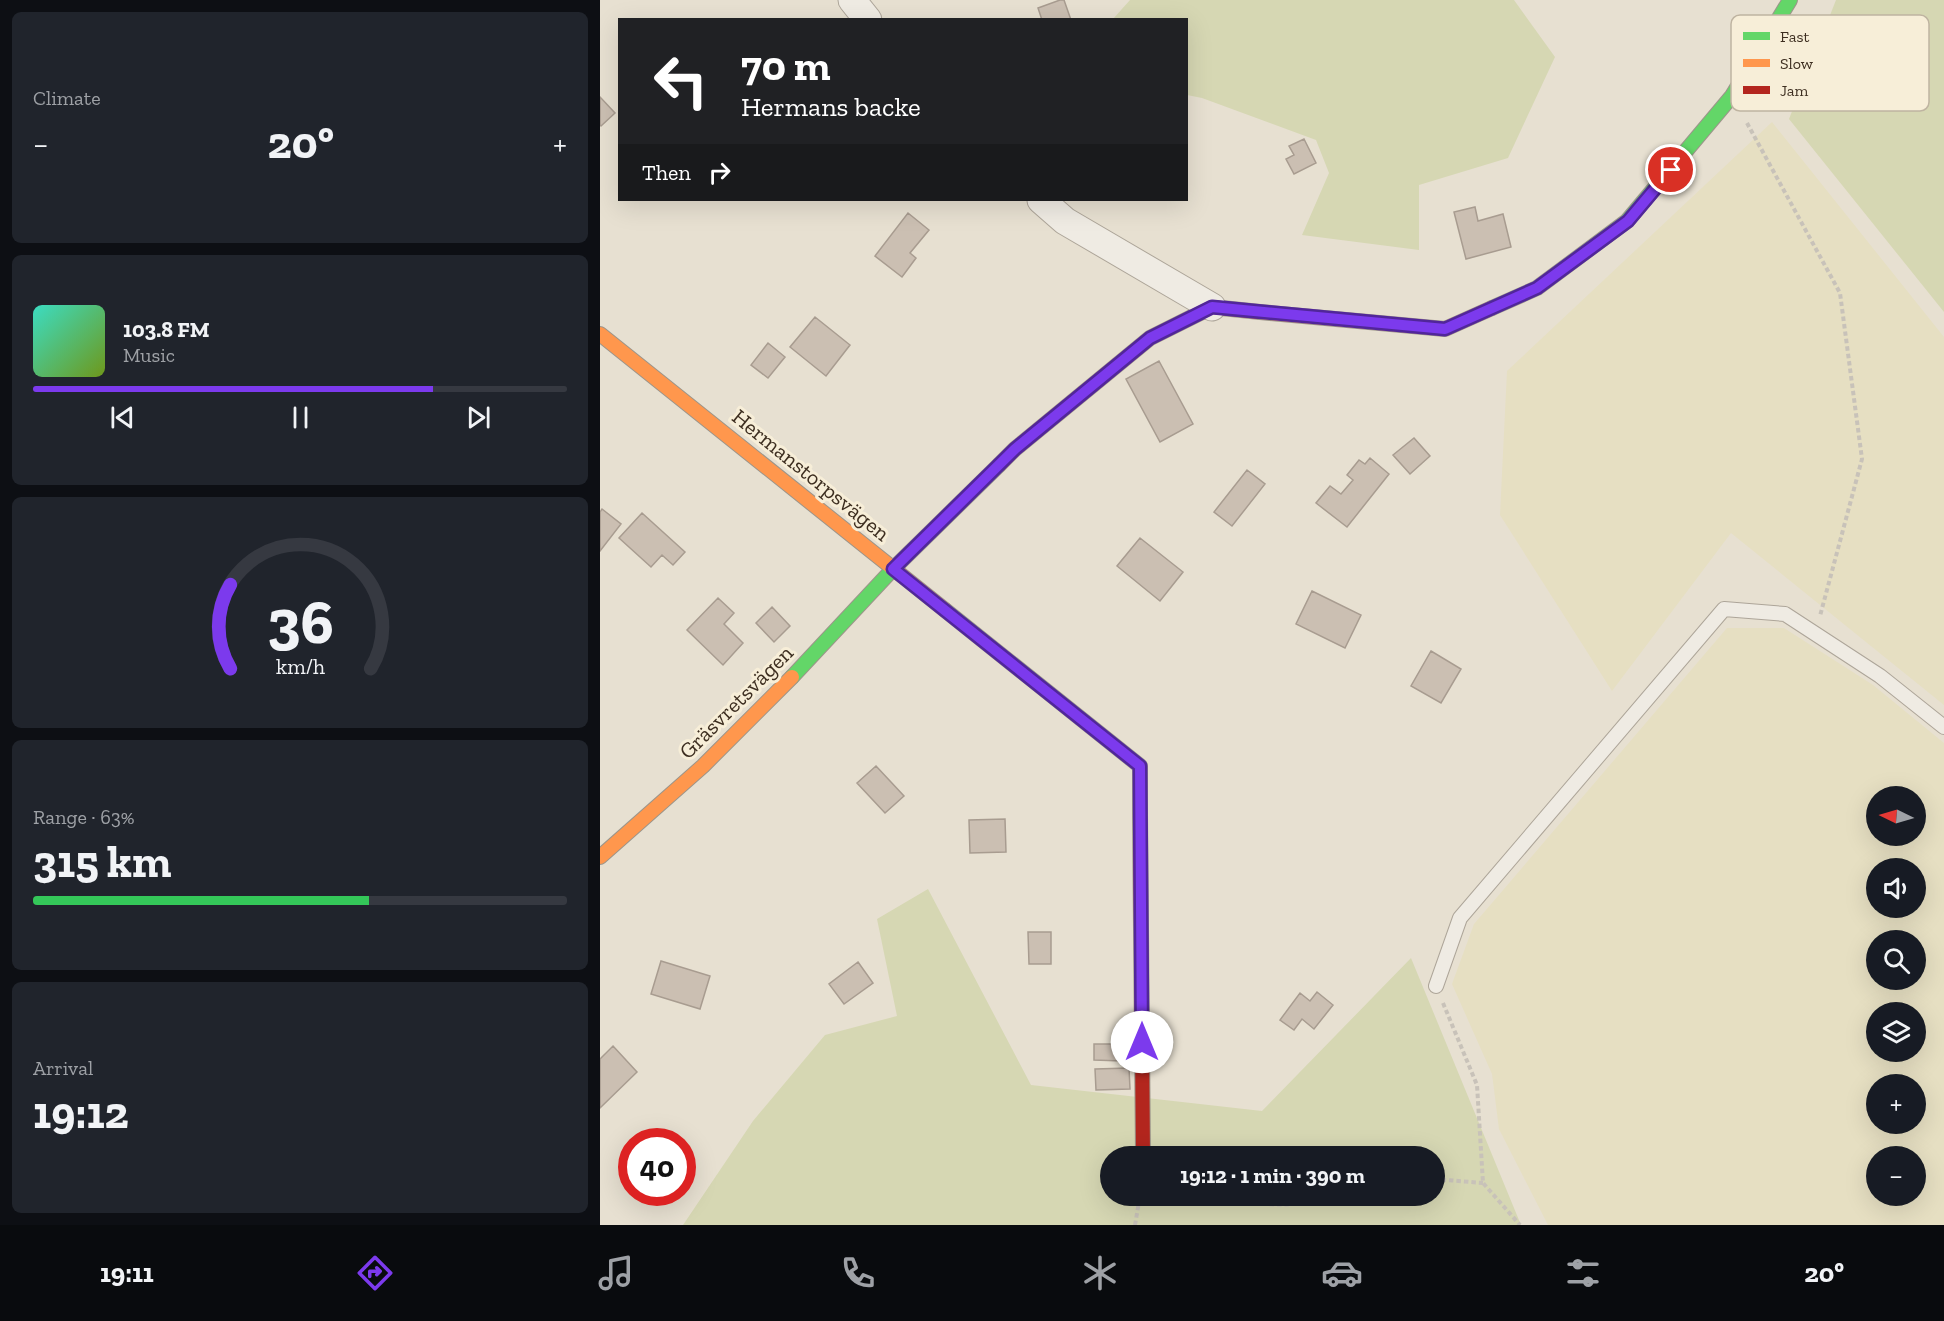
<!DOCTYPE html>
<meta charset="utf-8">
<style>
body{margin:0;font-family:"Zilla Slab",serif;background:#20242c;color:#f1f3f6;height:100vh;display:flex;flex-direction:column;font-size:22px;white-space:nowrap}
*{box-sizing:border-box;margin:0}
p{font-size:20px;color:#9ea1a6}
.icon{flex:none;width:33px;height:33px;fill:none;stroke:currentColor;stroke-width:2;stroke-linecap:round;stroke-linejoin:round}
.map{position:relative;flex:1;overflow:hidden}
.details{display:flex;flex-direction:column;gap:12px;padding:12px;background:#0d0f14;width:600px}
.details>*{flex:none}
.banner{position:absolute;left:18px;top:18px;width:570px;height:183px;border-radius:0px;box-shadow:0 6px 24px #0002;background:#202124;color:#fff;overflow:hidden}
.needle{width:39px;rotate:275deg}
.tools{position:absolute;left:1266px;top:786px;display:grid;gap:12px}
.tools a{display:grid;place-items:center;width:60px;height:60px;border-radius:50%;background:#171b24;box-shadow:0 6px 24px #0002;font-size:30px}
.speed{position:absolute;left:18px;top:1128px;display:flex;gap:12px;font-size:30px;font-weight:700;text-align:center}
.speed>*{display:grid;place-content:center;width:78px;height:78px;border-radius:50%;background:#171b24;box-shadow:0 6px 24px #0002;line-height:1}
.speed .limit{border:9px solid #d22;background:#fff;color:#111}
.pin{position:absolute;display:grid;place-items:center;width:51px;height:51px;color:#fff;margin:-26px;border:3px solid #fff;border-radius:50%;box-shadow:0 2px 6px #0007}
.me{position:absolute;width:66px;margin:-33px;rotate:0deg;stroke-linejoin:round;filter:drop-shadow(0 0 4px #0008)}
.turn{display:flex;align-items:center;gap:21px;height:126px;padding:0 24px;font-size:27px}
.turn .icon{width:78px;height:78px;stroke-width:2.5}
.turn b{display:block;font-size:42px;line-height:51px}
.then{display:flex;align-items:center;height:57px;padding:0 24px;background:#0003;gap:12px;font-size:22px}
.big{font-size:45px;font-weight:800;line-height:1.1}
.details .card{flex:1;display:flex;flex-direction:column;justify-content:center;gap:9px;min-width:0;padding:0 21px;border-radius:9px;background:#20242c}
.details .dial{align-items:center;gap:0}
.dial svg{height:156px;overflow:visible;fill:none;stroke:#363941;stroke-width:7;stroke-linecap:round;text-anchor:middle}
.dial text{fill:#f1f3f6;stroke:none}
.song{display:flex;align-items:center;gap:18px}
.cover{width:72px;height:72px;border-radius:9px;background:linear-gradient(135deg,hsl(170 70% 55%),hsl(80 70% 35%))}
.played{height:6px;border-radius:3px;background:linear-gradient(90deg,#7c3aed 75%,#363941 75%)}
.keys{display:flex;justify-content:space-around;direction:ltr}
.heat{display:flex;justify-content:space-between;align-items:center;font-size:33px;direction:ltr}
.charge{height:9px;border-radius:4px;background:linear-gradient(90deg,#34c759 63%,#363941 0)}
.trip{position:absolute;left:500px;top:1146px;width:345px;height:60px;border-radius:30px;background:#171b24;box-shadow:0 6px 24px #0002;font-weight:800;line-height:60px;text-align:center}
.tabs{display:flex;height:96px;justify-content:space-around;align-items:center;background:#090b0e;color:#9ea1a6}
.tabs .icon{width:42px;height:42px}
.tabs .on{color:#7c3aed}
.tabs b{font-size:27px;color:#f1f3f6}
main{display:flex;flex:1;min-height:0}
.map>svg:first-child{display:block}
.farmland{fill:#e6dfc2;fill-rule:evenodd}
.green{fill:#d6d7b3;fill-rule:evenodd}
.building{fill:#cbbfb2;stroke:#a89c90;stroke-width:1.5}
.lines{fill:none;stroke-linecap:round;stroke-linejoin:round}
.lane-casing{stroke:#ada599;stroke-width:16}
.street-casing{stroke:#ada599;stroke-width:29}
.fast-casing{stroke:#9c958a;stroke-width:16}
.slow-casing{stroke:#9c958a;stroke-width:16}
.jam-casing{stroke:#9c958a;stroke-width:16}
.path{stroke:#c8c2b9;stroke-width:4;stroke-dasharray:4.5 3;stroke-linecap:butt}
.lane{stroke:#efebe3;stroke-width:14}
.street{stroke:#efebe3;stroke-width:27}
.fast{stroke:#63d668;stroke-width:14}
.slow{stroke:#ff974d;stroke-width:14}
.jam{stroke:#b3261e;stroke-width:14}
.route-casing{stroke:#51269a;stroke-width:15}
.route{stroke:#7c3aed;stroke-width:10}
.labels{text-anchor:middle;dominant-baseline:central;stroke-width:6;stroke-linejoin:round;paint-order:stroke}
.street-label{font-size:22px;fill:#3d2e20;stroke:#f7eed8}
.key{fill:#f7eed8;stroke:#bfb4a1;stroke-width:1.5}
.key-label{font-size:16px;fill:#3d2e20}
</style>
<main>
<section class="details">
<div class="card"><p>Climate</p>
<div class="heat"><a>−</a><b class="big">20°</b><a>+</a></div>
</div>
<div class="card">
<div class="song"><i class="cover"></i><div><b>103.8 FM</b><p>Music</p></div></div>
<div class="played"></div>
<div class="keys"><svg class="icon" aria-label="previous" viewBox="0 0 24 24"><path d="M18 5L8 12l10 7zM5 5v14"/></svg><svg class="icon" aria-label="pause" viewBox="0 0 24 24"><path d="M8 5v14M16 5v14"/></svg><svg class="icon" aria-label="next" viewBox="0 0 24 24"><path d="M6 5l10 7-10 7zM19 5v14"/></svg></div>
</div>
<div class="card dial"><svg viewBox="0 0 100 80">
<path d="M14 69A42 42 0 1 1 86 69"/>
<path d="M14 69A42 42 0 0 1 14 26" stroke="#7c3aed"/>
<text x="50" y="56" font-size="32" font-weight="700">36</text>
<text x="50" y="72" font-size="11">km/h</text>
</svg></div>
<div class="card"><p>Range · 63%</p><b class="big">315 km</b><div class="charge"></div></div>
<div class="card"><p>Arrival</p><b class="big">19:12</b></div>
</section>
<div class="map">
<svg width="1344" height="1225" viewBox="0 0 1344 1225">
<rect width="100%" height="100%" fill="#e7e0d1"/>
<!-- farmland -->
<path class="farmland" d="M1172,122L1344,337V705L1131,533L1012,691L900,515L907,371Z
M1127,628H1184L1273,685L1344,743V1225H948L899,1129L892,1074L852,984L874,924ZM1276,796H1316V836H1276ZM1276,868H1316V908H1276ZM1276,940H1316V980H1276ZM1276,1012H1316V1052H1276ZM1276,1084H1316V1124H1276ZM1276,1156H1316V1196H1276Z"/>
<!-- green -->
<path class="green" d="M530,0H914L955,57L908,158L819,185V250L702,235L729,173L716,140L602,98L587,95L586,20L513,19Z
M1236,0H1344V312L1189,119Z
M328,889L431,1085L662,1111L811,958L921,1225H83L153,1121L225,1035L297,1016L277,919ZM510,1156H834V1196H510Z"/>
<!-- building -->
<path class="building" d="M460,0H464L471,20H442L438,8Z
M0,97L15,113L1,126L0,125Z
M704,139L716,163L694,174L686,159L694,155L689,146Z
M875,207L878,221L903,214L911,247L866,259L854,212Z
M308,213L329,230L310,253L316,258L302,277L275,256Z
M215,317L250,345L226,376L190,347Z
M168,343L185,357L168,378L151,365Z
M559,361L593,424L560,442L526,379Z
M814,438L830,456L810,474L793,455Z
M770,458L789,474L747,527L716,503L730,486L741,494L753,480L747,475L759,460L765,464Z
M647,470L665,484L632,526L614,512Z
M2,509L21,524L0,551V512Z
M42,513L85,552L73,565L62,555L51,567L19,538Z
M540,538L583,572L560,601L517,566Z
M712,591L761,615L745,648L696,624Z
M118,598L134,613L124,624L143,643L123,665L87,630Z
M172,607L190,626L174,642L156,623Z
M831,651L861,669L841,703L811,686Z
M276,766L304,796L285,813L257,783Z
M405,819L406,852L370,853L369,820Z
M428,932H451V964H429Z
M61,961L110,976L100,1009L51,994Z
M258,962L273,983L244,1004L229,984Z
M717,992L733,1005L714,1029L702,1019L694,1030L680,1020L700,993L710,1001Z
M494,1044H522V1061L494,1060Z
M13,1046L37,1072L0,1108V1059Z
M529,1068L530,1089L496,1090L495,1069Z"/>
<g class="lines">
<!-- lane casing -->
<g class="lane-casing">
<path id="lane" d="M836,986L860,918L1124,609L1185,614L1280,676L1344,727"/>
</g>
<!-- street casing -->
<g class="street-casing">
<path id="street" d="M252,0L268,20
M441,200L465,221L612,307"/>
</g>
<!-- fast casing -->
<g class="fast-casing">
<path id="fast" d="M892,308L937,288L1027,221L1132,96L1190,0
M345,610L540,766V815
M192,677L293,569L399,465"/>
</g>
<!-- slow casing -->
<g class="slow-casing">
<path id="slow" d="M660,312L845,329L892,308
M0,334L345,610
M0,857L103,766L192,677"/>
</g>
<!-- jam casing -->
<g class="jam-casing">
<path id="jam" d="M399,465L415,449L550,338L612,307L660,312
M540,815L543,1156"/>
</g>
<!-- path -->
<path class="path" d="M1147,123L1240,293L1262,459L1220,616
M843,1003L877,1085L883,1183L920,1225
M834,1179L883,1183
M633,1196C673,1211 702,1203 742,1196
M535,1225L540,1196"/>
<!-- lane -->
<use href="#lane" class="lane"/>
<!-- street -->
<use href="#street" class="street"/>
<!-- fast -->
<use href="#fast" class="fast"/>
<!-- slow -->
<use href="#slow" class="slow"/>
<!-- jam -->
<use href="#jam" class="jam"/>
</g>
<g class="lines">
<!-- route casing -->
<g class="route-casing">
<path id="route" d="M542,1042L540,766L293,569L415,449L550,338L612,307L845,329L937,288L1028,221L1071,170"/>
</g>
<!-- route -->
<use href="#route" class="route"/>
</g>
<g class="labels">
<!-- street labels -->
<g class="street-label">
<text transform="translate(211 475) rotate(39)">Hermanstorpsvägen</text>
<text transform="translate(136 702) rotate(-45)">Gräsvretsvägen</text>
</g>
</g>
<!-- legend -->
<rect x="1131" y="15" width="198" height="96" rx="9" class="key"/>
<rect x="1143" y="32" width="27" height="8" fill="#63d668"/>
<rect x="1143" y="59" width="27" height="8" fill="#ff974d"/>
<rect x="1143" y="86" width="27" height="8" fill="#b3261e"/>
<g class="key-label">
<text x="1180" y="42">Fast</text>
<text x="1180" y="69">Slow</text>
<text x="1180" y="96">Jam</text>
</g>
</svg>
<div class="tools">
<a><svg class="needle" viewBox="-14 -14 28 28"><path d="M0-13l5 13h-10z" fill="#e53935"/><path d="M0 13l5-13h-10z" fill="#9ea1a6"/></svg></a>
<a><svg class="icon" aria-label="sound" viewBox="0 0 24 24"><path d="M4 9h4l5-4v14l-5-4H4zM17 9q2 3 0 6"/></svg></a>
<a><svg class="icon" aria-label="search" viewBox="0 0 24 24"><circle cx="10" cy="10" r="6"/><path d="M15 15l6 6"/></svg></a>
<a><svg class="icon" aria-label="layers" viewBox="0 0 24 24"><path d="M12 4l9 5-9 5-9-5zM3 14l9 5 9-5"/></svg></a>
<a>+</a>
<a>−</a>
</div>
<div class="speed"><div class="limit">40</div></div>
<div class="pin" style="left:1071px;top:170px;background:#d93025"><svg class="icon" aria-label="arrive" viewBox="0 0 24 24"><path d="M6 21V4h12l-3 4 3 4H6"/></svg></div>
<svg class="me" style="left:542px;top:1042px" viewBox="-20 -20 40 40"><circle r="19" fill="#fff"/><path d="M0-13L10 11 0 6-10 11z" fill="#7c3aed"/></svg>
<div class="trip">19:12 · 1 min · 390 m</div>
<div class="banner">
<div class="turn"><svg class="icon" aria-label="left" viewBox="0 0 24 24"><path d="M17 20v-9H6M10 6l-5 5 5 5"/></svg><div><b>70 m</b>Hermans backe</div></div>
<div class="then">Then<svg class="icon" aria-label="right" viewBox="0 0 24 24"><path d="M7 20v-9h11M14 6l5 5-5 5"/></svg></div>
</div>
</div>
</main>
<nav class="tabs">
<b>19:11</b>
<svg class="icon on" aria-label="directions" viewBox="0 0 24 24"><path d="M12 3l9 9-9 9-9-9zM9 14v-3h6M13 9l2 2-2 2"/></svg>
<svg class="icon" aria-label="music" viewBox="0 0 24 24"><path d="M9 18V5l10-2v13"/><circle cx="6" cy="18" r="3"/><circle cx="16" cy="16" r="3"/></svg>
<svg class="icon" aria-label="phone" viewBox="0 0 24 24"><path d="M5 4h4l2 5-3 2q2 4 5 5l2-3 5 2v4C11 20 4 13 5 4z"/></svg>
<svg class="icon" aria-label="climate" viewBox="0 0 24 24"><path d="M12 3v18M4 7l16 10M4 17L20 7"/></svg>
<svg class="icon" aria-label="car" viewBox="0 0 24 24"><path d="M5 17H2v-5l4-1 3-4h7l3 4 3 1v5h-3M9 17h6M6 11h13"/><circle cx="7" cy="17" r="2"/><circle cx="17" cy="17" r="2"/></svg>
<svg class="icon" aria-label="filters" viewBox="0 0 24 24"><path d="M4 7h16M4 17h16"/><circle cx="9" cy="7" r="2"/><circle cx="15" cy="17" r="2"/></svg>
<b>20°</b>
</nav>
